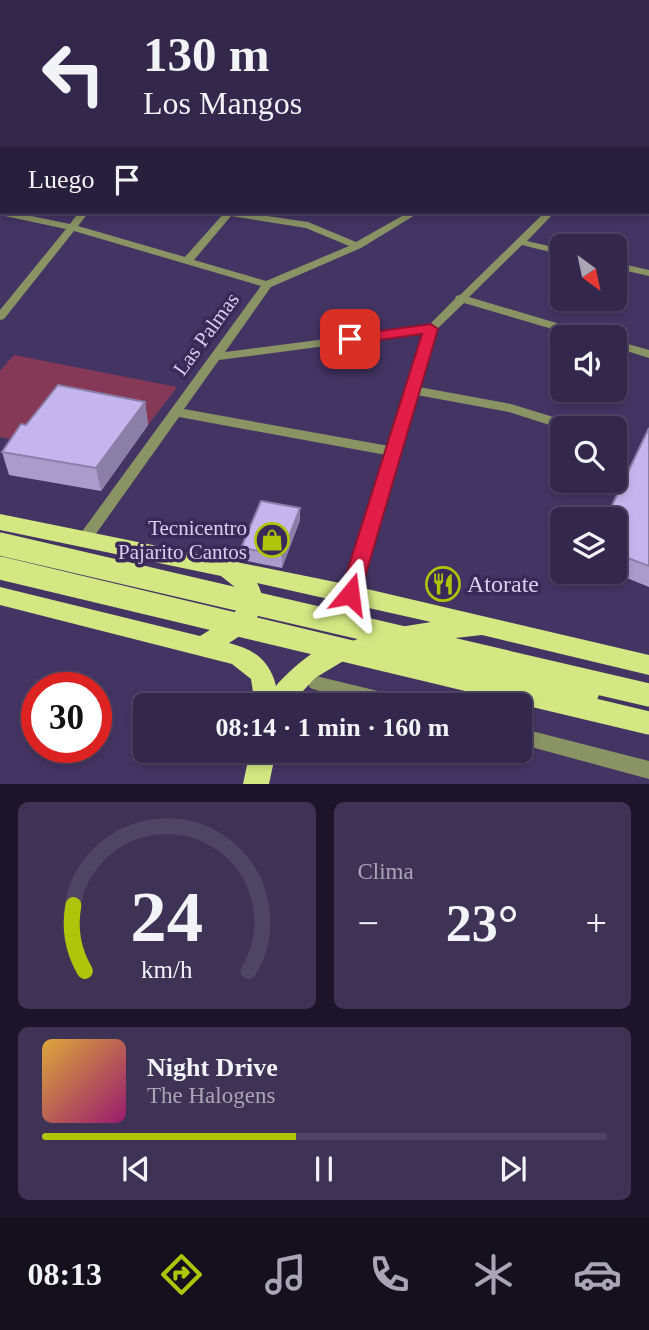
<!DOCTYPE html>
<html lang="es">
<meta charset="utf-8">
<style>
body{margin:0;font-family:Georgia,serif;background:#3e3355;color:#f1f3f6;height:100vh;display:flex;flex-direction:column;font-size:26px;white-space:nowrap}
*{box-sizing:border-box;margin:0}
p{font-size:23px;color:#a9a5b5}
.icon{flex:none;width:38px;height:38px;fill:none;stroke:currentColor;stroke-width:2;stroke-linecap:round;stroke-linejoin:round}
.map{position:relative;height:784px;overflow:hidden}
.sheet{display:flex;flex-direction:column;gap:18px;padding:18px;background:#1c1529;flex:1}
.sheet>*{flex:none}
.banner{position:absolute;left:0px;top:0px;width:649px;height:214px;box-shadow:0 4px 10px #0003,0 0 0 2px #4e4463;background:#33274b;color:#f1f3f6;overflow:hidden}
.needle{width:46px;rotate:147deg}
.fabs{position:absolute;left:550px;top:234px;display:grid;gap:14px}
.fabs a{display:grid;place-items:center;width:77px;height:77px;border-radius:10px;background:#33274b;box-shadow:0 4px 10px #0003,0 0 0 2px #4e4463;font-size:35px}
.speed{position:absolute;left:21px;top:672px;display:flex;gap:14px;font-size:35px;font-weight:700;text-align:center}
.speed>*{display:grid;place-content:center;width:91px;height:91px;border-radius:50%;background:#33274b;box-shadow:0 4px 10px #0003,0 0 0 2px #4e4463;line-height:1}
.speed .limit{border:10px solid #d22;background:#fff;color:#111}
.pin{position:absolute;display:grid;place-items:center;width:60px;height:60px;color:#fff;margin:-30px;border-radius:14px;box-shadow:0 4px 10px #0006}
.me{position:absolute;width:77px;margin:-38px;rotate:16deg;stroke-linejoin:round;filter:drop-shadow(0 0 5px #0008)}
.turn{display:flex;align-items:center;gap:24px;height:147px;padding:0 28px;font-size:32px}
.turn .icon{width:91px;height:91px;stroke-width:2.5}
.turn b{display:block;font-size:49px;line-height:60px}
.then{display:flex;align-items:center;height:66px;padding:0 28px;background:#0003;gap:14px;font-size:26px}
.big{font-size:52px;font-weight:700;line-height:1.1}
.sheet .card{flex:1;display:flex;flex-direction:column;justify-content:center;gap:10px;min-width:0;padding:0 24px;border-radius:10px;background:#3e3355}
.sheet .dial{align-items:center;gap:0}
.dial svg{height:182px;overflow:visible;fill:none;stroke:#4e4463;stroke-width:7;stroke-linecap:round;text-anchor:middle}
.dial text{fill:#f1f3f6;stroke:none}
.song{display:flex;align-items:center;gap:21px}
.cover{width:84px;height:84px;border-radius:10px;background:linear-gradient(135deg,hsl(40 70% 55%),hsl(320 70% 35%))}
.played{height:7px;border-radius:4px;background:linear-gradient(90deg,#aec509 45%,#4e4463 45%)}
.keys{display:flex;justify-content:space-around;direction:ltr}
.heat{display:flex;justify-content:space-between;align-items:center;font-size:38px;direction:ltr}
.sheet .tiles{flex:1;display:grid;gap:18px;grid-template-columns:1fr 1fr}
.card:last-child{grid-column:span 2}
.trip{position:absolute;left:133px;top:693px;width:399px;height:70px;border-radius:10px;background:#33274b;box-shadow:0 4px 10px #0003,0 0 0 2px #4e4463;font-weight:700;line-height:70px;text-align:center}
.tab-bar{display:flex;height:112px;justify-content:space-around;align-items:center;background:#14101e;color:#a9a5b5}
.tab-bar .icon{width:49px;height:49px}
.tab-bar .selected{color:#aec509}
.tab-bar b{font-size:32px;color:#f1f3f6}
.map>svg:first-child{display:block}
.green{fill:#863957}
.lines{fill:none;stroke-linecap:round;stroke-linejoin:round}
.minor{fill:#899364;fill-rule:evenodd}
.major{fill:#d3e783;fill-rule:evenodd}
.major-bridge{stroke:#d3e783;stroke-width:23}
.wall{fill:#a99ccd}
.shaded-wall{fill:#8a7fa7}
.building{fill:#c5b5ee;stroke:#8a7fa7;stroke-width:2}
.route{fill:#e11d48;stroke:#92132f;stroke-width:2}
.labels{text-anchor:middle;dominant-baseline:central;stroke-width:7;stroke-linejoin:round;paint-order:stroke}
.street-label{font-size:21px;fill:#d7cfec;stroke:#3a2958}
.poi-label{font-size:21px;fill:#d7cfec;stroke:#3a2958;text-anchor:end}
.near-poi-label{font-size:24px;fill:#d7cfec;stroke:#3a2958;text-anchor:start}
</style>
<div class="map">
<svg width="649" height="784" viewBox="0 0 649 784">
<rect width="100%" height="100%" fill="#443464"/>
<!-- green -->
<path class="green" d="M14,355L177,387L148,425L34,444L0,437V371Z"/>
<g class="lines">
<!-- minor -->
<path class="minor" d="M166,0H173L165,2Z
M274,0L296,2H277Z
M593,0L604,2H595Z
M648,30H649V36H648Z
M0,59H2L0,64Z
M0,88H2V92H0Z
M0,121H2V125H0Z
M648,144L649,145V151L648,150Z
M0,157H2V163H0Z
M2,176V183L0,184V177Z
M0,209L2,212H12L70,224L79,212H89L78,226L185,257L225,212H240L308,222L356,242L409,212H420L361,248L271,287L225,352L428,326L455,299L456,296L460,295L545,212H555L527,241L562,249V255L522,245L469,297L600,336L602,338H583L464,303L436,330L419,387L511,404L576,424L577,427L576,429H562L509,412L417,395L358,594L355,598L350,600L345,598L342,594L386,455L179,417L88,545L83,547L78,545L76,541L78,537L261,286L74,231L4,319L0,320V310L66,229L0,215ZM231,216L306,228L349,246L266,281L194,260ZM424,333L389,446L184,409L219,360Z
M614,262L649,270V276L614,268Z
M614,340L649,350V358L614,347Z
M316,676L403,697L409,700L412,705H374L316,690L310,688L308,683L310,678Z
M520,728L649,761V779L520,744Z"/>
<!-- major -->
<path class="major" d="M0,514L350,585L649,655V675L482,635L411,643L588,681L597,684L600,692L597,700L588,703L392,659L355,654L315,678L290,705H255L251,679L232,664L0,605V587L200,636L231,617L241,604L236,588L221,576L0,530ZM257,583L431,622L400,627L397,634L400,641L362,637L353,641C331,633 290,669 276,686C270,661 254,649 229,643C251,630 272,609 257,583Z
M250,751H276L269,784H243Z"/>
<!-- major-bridge -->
<path class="major-bridge" d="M0,544L649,695
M0,568L649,723"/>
</g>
<!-- wall -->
<path class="wall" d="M145,402L148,425L101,491L9,475L2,452L26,425Z
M649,428V587L612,572H614V520Z
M300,508V520L282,568L242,560L241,548Z"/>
<!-- shaded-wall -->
<path class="shaded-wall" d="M145,402L148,425L101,491L96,468Z
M300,508V520L282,568V555Z"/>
<!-- building -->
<path class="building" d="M58,385L145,402L96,468L2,452L21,424L26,425Z
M649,428V566L614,553V520H605Z
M261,501L300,508L282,555L241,548Z"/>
<!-- route -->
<path class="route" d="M431,324L438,329L360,594L357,599L350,602L343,599L340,594L422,334L350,344L343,339L350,335Z"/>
<!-- icons -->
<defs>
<g id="shop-ring" transform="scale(1.75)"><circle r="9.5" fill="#3a2958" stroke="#aec509" stroke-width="1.5"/><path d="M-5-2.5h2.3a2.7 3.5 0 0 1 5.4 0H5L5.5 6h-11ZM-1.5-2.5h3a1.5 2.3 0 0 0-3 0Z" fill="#aec509"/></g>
<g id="restaurant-ring" transform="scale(1.75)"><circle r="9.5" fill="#3a2958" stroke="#aec509" stroke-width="1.5"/><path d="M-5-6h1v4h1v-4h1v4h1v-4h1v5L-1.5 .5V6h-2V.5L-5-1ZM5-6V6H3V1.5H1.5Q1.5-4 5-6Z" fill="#aec509"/></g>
</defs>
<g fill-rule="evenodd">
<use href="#shop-ring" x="272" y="540"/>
<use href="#restaurant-ring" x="443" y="584"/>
</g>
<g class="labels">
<!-- street labels -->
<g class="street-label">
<text transform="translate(206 334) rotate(-54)">Las Palmas</text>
</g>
<!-- poi labels -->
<g class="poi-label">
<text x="247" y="528">Tecnicentro<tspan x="247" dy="24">Pajarito Cantos</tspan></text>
</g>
<!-- near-poi labels -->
<g class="near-poi-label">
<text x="467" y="584">Atorate</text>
</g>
</g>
</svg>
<div class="fabs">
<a><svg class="needle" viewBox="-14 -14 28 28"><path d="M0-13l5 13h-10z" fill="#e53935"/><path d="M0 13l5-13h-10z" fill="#a9a5b5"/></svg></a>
<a><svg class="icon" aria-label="sound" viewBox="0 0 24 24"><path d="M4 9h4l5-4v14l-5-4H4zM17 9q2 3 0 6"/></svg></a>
<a><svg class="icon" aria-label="search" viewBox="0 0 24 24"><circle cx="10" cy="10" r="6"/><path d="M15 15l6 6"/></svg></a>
<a><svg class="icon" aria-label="layers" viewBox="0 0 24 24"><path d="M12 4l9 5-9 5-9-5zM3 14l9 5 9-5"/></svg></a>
</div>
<div class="speed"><div class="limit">30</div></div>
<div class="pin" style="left:350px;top:339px;background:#d93025"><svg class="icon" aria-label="arrive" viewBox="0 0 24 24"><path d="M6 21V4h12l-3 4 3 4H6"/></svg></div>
<svg class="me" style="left:350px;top:594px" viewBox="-20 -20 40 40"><path d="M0-17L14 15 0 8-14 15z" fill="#e11d48" stroke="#fff" stroke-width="4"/></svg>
<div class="trip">08:14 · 1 min · 160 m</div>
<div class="banner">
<div class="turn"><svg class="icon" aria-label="left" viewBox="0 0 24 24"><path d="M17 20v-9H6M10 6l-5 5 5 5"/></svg><div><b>130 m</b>Los Mangos</div></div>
<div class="then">Luego<svg class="icon" aria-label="arrive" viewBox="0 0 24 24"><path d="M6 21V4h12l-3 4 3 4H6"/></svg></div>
</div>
</div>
<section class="sheet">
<div class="tiles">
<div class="card dial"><svg viewBox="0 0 100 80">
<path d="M14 69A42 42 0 1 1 86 69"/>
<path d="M14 69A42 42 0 0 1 9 40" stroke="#aec509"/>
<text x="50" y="56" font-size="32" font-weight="700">24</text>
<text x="50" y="72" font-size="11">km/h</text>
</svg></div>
<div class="card"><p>Clima</p>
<div class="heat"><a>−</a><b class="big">23°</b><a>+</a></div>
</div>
<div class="card">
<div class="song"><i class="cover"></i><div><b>Night Drive</b><p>The Halogens</p></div></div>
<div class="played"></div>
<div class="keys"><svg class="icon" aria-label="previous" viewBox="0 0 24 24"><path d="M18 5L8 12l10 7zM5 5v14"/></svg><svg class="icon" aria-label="pause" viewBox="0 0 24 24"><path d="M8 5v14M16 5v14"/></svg><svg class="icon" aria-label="next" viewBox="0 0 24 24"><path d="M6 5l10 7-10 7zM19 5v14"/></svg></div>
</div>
</div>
</section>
<nav class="tab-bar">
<b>08:13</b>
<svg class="icon selected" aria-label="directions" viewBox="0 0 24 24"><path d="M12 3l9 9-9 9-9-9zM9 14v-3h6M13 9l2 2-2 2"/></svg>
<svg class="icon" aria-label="music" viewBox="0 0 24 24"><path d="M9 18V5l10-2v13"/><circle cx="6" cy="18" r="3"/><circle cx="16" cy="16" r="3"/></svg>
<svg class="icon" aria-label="phone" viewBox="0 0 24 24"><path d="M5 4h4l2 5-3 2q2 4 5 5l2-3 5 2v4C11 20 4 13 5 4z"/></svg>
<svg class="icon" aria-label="climate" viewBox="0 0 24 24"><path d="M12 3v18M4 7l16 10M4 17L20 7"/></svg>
<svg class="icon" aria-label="car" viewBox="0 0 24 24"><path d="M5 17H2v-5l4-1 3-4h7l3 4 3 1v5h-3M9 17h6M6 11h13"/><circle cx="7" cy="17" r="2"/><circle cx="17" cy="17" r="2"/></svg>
</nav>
